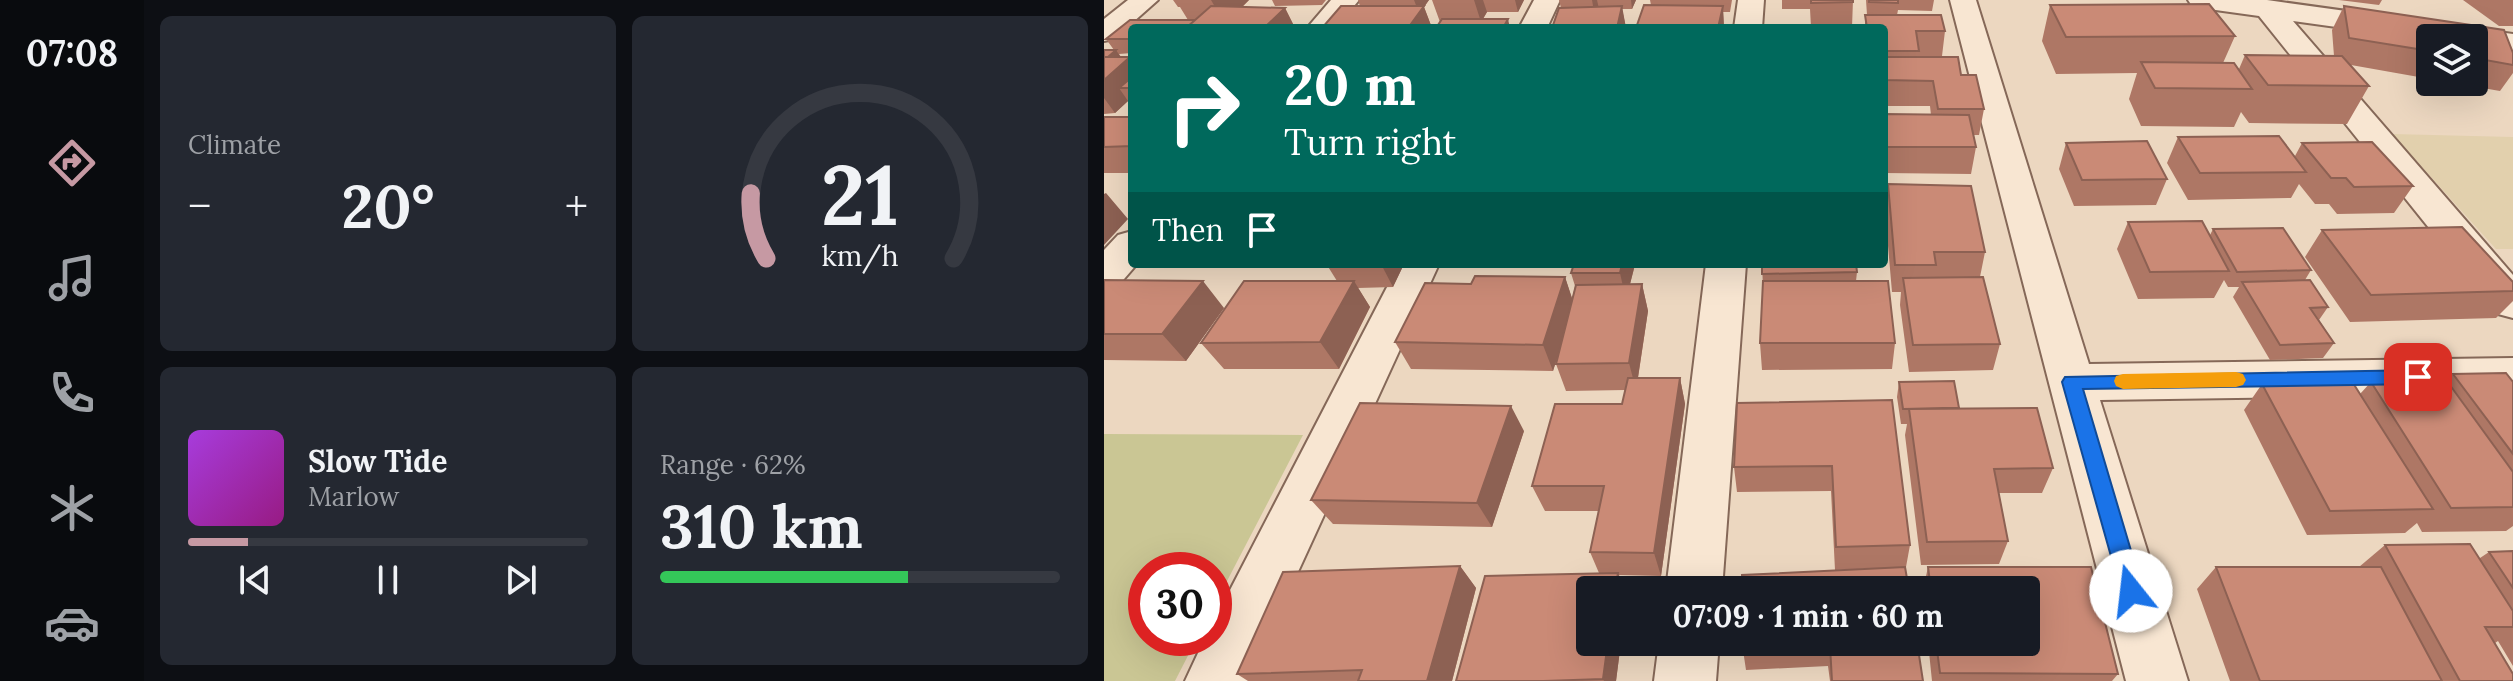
<!DOCTYPE html>
<meta charset="utf-8">
<style>
body{margin:0;font-family:Lora,serif;background:#242831;color:#f1f3f6;height:100vh;display:flex;flex-direction:column;font-size:30px;white-space:nowrap}
*{box-sizing:border-box;margin:0}
p{font-size:26px;color:#9ea1a6}
.icon{flex:none;width:44px;height:44px;fill:none;stroke:currentColor;stroke-width:2;stroke-linecap:round;stroke-linejoin:round}
.map{position:relative;flex:1;overflow:hidden}
.panel{display:flex;flex-direction:column;gap:16px;padding:16px;background:#0d0f14;width:960px}
.panel>*{flex:none}
.top-card{position:absolute;left:24px;top:24px;width:760px;height:244px;border-radius:8px;box-shadow:0 8px 32px #0002;background:#00695c;color:#fff;overflow:hidden}
.tools{position:absolute;left:1312px;top:24px;display:grid;gap:16px}
.tools a{display:grid;place-items:center;width:72px;height:72px;border-radius:8px;background:#171b24;box-shadow:0 8px 32px #0002;font-size:40px}
.speed{position:absolute;left:24px;top:552px;display:flex;gap:16px;font-size:40px;font-weight:700;text-align:center}
.speed>*{display:grid;place-content:center;width:104px;height:104px;border-radius:50%;background:#171b24;box-shadow:0 8px 32px #0002;line-height:1}
.speed .limit{border:12px solid #d22;background:#fff;color:#111}
.pin{position:absolute;display:grid;place-items:center;width:68px;height:68px;color:#fff;margin:-34px;border-radius:16px;box-shadow:0 4px 12px #0006}
.me{position:absolute;width:88px;margin:-44px;rotate:344deg;stroke-linejoin:round;filter:drop-shadow(0 0 6px #0008)}
.turn{display:flex;align-items:center;gap:28px;height:168px;padding:0 24px;font-size:36px}
.turn .icon{width:104px;height:104px;stroke-width:2.5}
.turn b{display:block;font-size:56px;line-height:68px}
.then{display:flex;align-items:center;height:76px;padding:0 24px;background:#0003;gap:16px;font-size:30px}
.big{font-size:60px;font-weight:700;line-height:1.1}
.panel .card{flex:1;display:flex;flex-direction:column;justify-content:center;gap:12px;min-width:0;padding:0 28px;border-radius:12px;background:#242831}
.panel .dial{align-items:center;gap:0}
.dial svg{height:208px;overflow:visible;fill:none;stroke:#363941;stroke-width:7;stroke-linecap:round;text-anchor:middle}
.dial text{fill:#f1f3f6;stroke:none}
.song{display:flex;align-items:center;gap:24px}
.cover{width:96px;height:96px;border-radius:12px;background:linear-gradient(135deg,hsl(280 70% 55%),hsl(310 70% 35%))}
.played{height:8px;border-radius:4px;background:linear-gradient(90deg,#c699a3 15%,#363941 15%)}
.keys{display:flex;justify-content:space-around;direction:ltr}
.heat{display:flex;justify-content:space-between;align-items:center;font-size:44px;direction:ltr}
.charge{height:12px;border-radius:6px;background:linear-gradient(90deg,#34c759 62%,#363941 0)}
.panel .tiles{flex:1;display:grid;gap:16px;grid-template-columns:repeat(2,1fr)}
.trip{position:absolute;left:472px;top:576px;width:464px;height:80px;border-radius:8px;background:#171b24;box-shadow:0 8px 32px #0002;font-weight:700;line-height:80px;text-align:center}
main{display:flex;flex:1;min-height:0}
.tabs{display:flex;flex-direction:column;width:144px;justify-content:space-around;align-items:center;background:#090b0e;color:#9ea1a6}
.tabs .icon{width:56px;height:56px}
.tabs .selected{color:#c699a3}
.tabs b{font-size:36px;color:#f1f3f6}
.map>svg:first-child{display:block}
.farmland{fill:#e2d0ad}
.green{fill:#cac694}
.lines{fill:none;stroke-linecap:round;stroke-linejoin:round}
.minor-casing{stroke:#856858;stroke-width:4}
.minor{fill:#f8e6d2;fill-rule:evenodd}
.wall{fill:#ae7765}
.shaded-wall{fill:#8d6153}
.building{fill:#ca8a76;stroke:#8d6153;stroke-width:2}
.route{fill:#1a73e8;stroke:#114b97;stroke-width:2}
.slow{fill:#f59e0b}
</style>
<main>
<nav class="tabs">
<b>07:08</b>
<svg class="icon selected" aria-label="directions" viewBox="0 0 24 24"><path d="M12 3l9 9-9 9-9-9zM9 14v-3h6M13 9l2 2-2 2"/></svg>
<svg class="icon" aria-label="music" viewBox="0 0 24 24"><path d="M9 18V5l10-2v13"/><circle cx="6" cy="18" r="3"/><circle cx="16" cy="16" r="3"/></svg>
<svg class="icon" aria-label="phone" viewBox="0 0 24 24"><path d="M5 4h4l2 5-3 2q2 4 5 5l2-3 5 2v4C11 20 4 13 5 4z"/></svg>
<svg class="icon" aria-label="climate" viewBox="0 0 24 24"><path d="M12 3v18M4 7l16 10M4 17L20 7"/></svg>
<svg class="icon" aria-label="car" viewBox="0 0 24 24"><path d="M5 17H2v-5l4-1 3-4h7l3 4 3 1v5h-3M9 17h6M6 11h13"/><circle cx="7" cy="17" r="2"/><circle cx="17" cy="17" r="2"/></svg>
</nav>
<section class="panel">
<div class="tiles">
<div class="card"><p>Climate</p>
<div class="heat"><a>−</a><b class="big">20°</b><a>+</a></div>
</div>
<div class="card dial"><svg viewBox="0 0 100 80">
<path d="M14 69A42 42 0 1 1 86 69"/>
<path d="M14 69A42 42 0 0 1 8 44" stroke="#c699a3"/>
<text x="50" y="56" font-size="32" font-weight="700">21</text>
<text x="50" y="72" font-size="11">km/h</text>
</svg></div>
<div class="card">
<div class="song"><i class="cover"></i><div><b>Slow Tide</b><p>Marlow</p></div></div>
<div class="played"></div>
<div class="keys"><svg class="icon" aria-label="previous" viewBox="0 0 24 24"><path d="M18 5L8 12l10 7zM5 5v14"/></svg><svg class="icon" aria-label="pause" viewBox="0 0 24 24"><path d="M8 5v14M16 5v14"/></svg><svg class="icon" aria-label="next" viewBox="0 0 24 24"><path d="M6 5l10 7-10 7zM19 5v14"/></svg></div>
</div>
<div class="card"><p>Range · 62%</p><b class="big">310 km</b><div class="charge"></div></div>
</div>
</section>
<div class="map">
<svg width="1409" height="681" viewBox="0 0 1409 681">
<rect width="100%" height="100%" fill="#ecd7c0"/>
<!-- farmland -->
<path class="farmland" d="M1288,134L1409,137V249H1392Z"/>
<!-- green -->
<path class="green" d="M0,434L199,435L110,606V570H42V638H93L71,681H0Z"/>
<g class="lines">
<!-- minor casing -->
<g class="minor-casing">
<path id="minor" d="M24,0H54L10,39L0,41V19Z
M227,0H255L232,28H203Z
M430,0H456L443,28H415Z
M634,0H660L658,28H630Z
M846,0H872L985,364L1409,358V394L996,400L1084,681H1022Z
M1084,0H1163L1409,34V52L1370,46V38L1326,40L1189,21L1409,275V318L1394,314L1155,16L1097,8L1088,6Z
M28,231V264H33L14,286L0,290V250L14,235Z
M295,264H335L144,681H81L101,638H110V621Z
M602,264H642L618,590H562Z
M555,642H615L612,681H550Z"/>
</g>
<!-- minor -->
<use href="#minor" class="minor"/>
</g>
<!-- wall -->
<path class="wall" d="M69,0H145L138,7L181,8L191,28H28V53L15,54L17,57H26L28,60V106L24,101L11,113L0,114V50H10L2,39L26,20H84L76,7H74Z
M168,0H222L218,5L171,6Z
M254,0H325L320,7L328,28H218L256,6Z
M328,0H420L414,12H383L379,19L336,22Z
M455,0H532L528,9H518L522,28H448L457,8Z
M546,0H628L626,12H619L620,28H532L547,5Z
M678,0H749L748,27H707L706,9H678Z
M762,0H830L828,11L794,10L793,15L841,31L838,56L815,57L857,75L880,109L875,135H869L872,147L867,174L780,173V114L827,115L826,106H780V28H761V15H763Z
M1235,0H1278L1275,5Z
M1359,0H1409V26H1395Z
M1105,4L1131,36L1119,63H1130L1135,69L1141,55L1230,56L1228,30L1240,6L1400,30L1409,53V73L1396,91L1344,82H1370V38H1326V79L1247,65L1265,86L1243,124L1145,123L1137,112L1130,127L1037,126L1025,99L1033,73L952,74L938,41L946,5Z
M0,117H28V173H0Z
M1074,137L1191,156L1198,143L1309,186L1290,213L1233,214L1225,204H1211L1195,184L1187,198L1084,200L1063,163Z
M962,143L1063,179L1052,205L970,206L955,169Z
M784,184L881,252L876,277L896,344L889,370L805,372L796,305L797,292H788L781,211Z
M1024,222L1106,235L1109,229L1207,270L1201,280L1224,307L1215,320L1230,343L1219,358L1166,360L1129,297L1135,287H1124L1120,280L1110,298L1034,299L1013,249Z
M1218,230L1409,282V301L1392,318L1246,322L1201,257Z
M183,264H300L289,287L254,288L266,307L235,369H120L97,343L233,281L223,265L185,266Z
M470,264H596L531,265L526,284H538L544,311L534,378H576L581,404L557,576L515,575L521,590L517,642L512,681H352L495,573L486,552L495,511H441L428,486L518,404L521,390L462,391L452,364L455,352L449,371L307,369L291,342L367,284L461,277L468,299L471,286L467,273Z
M658,264L753,272L752,281L791,343L788,369L658,370L656,343L659,287Z
M0,280L120,308L82,361L0,360Z
M1349,374L1409,382V526L1402,531L1318,532L1313,523L1301,533L1203,535L1140,410L1158,384L1256,394L1267,382L1342,381Z
M795,382L855,409L949,468L938,493H895L904,541L895,564L817,565L801,435L803,424H797L793,397Z
M788,400L806,545L802,567L731,570L727,491L633,492L630,467Z
M420,431L388,527L229,524L207,500Z
M1281,545L1376,558L1385,552L1409,551V666L1394,641L1391,643L1409,681H1126L1093,589L1112,567H1255Z
M356,566L372,588L348,681H144L133,674Z
M824,567H987L1014,674L1008,681H828L824,642H922V590H819Z
M813,642L819,681H726L724,666L642,670L639,650Z"/>
<!-- shaded-wall -->
<path class="shaded-wall" d="M107,0H145L121,24Z
M310,0H325L320,7L328,28H304L315,13Z
M370,0H379L383,12L377,22Z
M411,0H420L414,12Z
M488,0H493L495,9L491,17Z
M527,0H532L528,9Z
M518,6L522,28H513Z
M619,6L620,28H614Z
M181,8L191,28H160Z
M404,19L406,28H399Z
M12,50L20,62L26,57L28,60V88H15L24,101L11,113L0,98V60Z
M2,193L24,219L0,245V194Z
M277,264H300L289,287Z
M518,264H531L522,300L516,273Z
M461,277L470,304L449,371L439,345Z
M99,281L120,308L82,361L58,334Z
M250,281L266,307L235,369L216,342Z
M538,284L544,311L532,390L525,363Z
M576,378L581,404L557,576L550,553Z
M407,406L420,431L388,527L373,503Z
M356,566L372,588L348,681H323Z
M514,573L521,590H511Z
M504,642H517L512,681H500L499,679Z"/>
<!-- building -->
<path class="building" d="M707,0H749V2L707,3Z
M765,0H794V3L765,2Z
M1105,4L1131,36L962,37L946,5Z
M540,5L619,6L614,28H532Z
M107,6L181,8L160,28H82Z
M237,6H320L304,28H218Z
M518,6L513,28H448L455,8Z
M1240,6L1400,30L1409,53V65L1370,58V38H1326V51L1245,38Z
M761,15H837L841,31H812L815,51H780V28H763Z
M338,19H404L399,28H332Z
M26,20H91L82,28H28V39H2Z
M737,26L738,28H671V27Z
M0,50H12L4,57H0Z
M1141,55L1238,56L1265,86L1164,85Z
M0,57H26L0,80Z
M780,57H854L857,75H872L880,109H834L829,81L780,80Z
M1037,62L1130,63L1148,89L1051,88Z
M28,77V88H15Z
M780,114L865,115L872,147H780Z
M0,117H28V146L0,147Z
M1175,136L1202,172L1096,173L1074,137Z
M1043,141L1063,179L978,180L962,143Z
M1268,142L1309,186L1250,187L1242,178H1227L1198,143Z
M784,184L867,186L881,252H830L832,265H791Z
M1098,221L1125,271L1046,272L1024,222Z
M1358,227L1409,282V291L1267,295L1218,230Z
M1179,228L1207,270L1133,272L1109,229Z
M470,264H518L516,273H467Z
M658,264H752L753,272L658,274Z
M371,276L461,277L439,345L291,342L321,283L367,284Z
M879,277L896,344L809,345L799,278Z
M0,280L99,281L58,334H0Z
M1206,280L1224,307L1206,308L1230,343L1176,345L1138,282Z
M140,281H250L216,342L97,343Z
M659,281H784L791,343H656Z
M538,284L525,363L452,364L472,285Z
M1402,373L1409,382V454L1349,374Z
M524,378H576L550,553L486,552L500,486H428L451,404H518Z
M850,381L855,408L799,409L795,382Z
M1343,381L1409,472V507L1347,508L1267,382Z
M1249,383L1329,509L1226,511L1158,384Z
M788,400L806,545L732,547L728,466L630,467L633,403Z
M256,403L407,406L373,503L207,500Z
M933,408L949,468L890,469L904,541L823,542L805,409Z
M1366,544L1409,611V627H1381L1409,674V681H1356L1281,545Z
M1409,551V588L1385,552Z
M356,566L323,681H254L258,670L133,674L179,572Z
M801,567L805,590H638V575Z
M824,567H987L1014,674L836,673L832,642H922V590H827Z
M1112,567H1277L1338,681H1156Z
M514,573L511,590H486V642H504L499,679L440,681H352L381,576Z
M639,642H813L819,681H728L726,646L639,650Z"/>
<!-- route -->
<path class="route" d="M1314,370L1321,372L1324,377L1321,382L1314,384L979,389L1039,591L1036,599L1027,602L1019,599L958,382L961,377Z"/>
<!-- slow -->
<path class="slow" d="M1132,372L1139,374L1142,380L1139,385L1132,387L1019,389L1012,386L1010,381L1012,376L1019,374Z"/>
</svg>
<div class="tools">
<a><svg class="icon" aria-label="layers" viewBox="0 0 24 24"><path d="M12 4l9 5-9 5-9-5zM3 14l9 5 9-5"/></svg></a>
</div>
<div class="speed"><div class="limit">30</div></div>
<div class="pin" style="left:1314px;top:377px;background:#d93025"><svg class="icon" aria-label="arrive" viewBox="0 0 24 24"><path d="M6 21V4h12l-3 4 3 4H6"/></svg></div>
<svg class="me" style="left:1027px;top:591px" viewBox="-20 -20 40 40"><circle r="19" fill="#fff"/><path d="M0-13L10 11 0 6-10 11z" fill="#1a73e8"/></svg>
<div class="trip">07:09 · 1 min · 60 m</div>
<div class="top-card">
<div class="turn"><svg class="icon" aria-label="right" viewBox="0 0 24 24"><path d="M7 20v-9h11M14 6l5 5-5 5"/></svg><div><b>20 m</b>Turn right</div></div>
<div class="then">Then<svg class="icon" aria-label="arrive" viewBox="0 0 24 24"><path d="M6 21V4h12l-3 4 3 4H6"/></svg></div>
</div>
</div>
</main>
